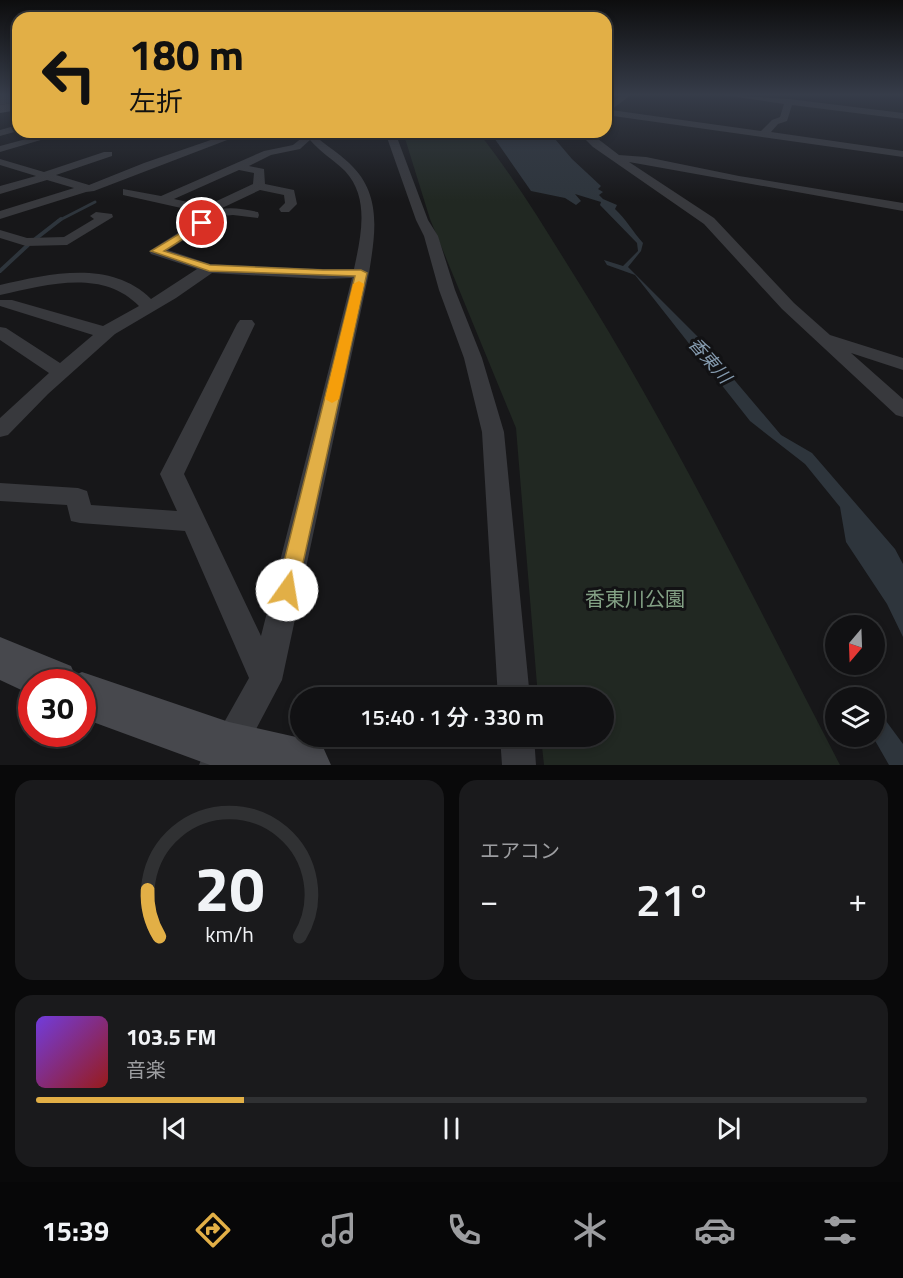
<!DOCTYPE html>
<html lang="ja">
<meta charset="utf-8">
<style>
body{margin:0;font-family:"Titillium Web","Noto Sans JP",sans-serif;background:#1a1a1c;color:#f1f3f6;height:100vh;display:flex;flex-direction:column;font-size:22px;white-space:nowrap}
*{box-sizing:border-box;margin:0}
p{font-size:20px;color:#9c9da0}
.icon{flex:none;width:33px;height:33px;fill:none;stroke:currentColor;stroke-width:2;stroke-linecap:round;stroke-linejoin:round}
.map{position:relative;height:765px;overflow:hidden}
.details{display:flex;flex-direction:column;gap:15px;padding:15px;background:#09090a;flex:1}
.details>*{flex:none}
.banner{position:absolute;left:12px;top:12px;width:600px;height:126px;border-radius:18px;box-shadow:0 3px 9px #0003,0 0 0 2px #303133;background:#e2af46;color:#111;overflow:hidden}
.needle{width:39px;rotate:199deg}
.controls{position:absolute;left:825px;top:615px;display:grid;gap:12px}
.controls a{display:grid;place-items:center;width:60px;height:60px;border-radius:50%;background:#111113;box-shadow:0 3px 9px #0003,0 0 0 2px #303133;font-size:30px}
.speed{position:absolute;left:18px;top:669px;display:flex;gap:12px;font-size:30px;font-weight:700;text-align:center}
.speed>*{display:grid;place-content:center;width:78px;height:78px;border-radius:50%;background:#111113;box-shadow:0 3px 9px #0003,0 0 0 2px #303133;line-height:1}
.speed .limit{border:9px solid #d22;background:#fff;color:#111}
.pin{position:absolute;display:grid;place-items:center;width:51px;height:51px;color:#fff;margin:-26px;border:3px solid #fff;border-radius:50%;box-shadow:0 2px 6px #0007}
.me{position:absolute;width:66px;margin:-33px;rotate:13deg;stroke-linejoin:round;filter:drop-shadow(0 0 4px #0008)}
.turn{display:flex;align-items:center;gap:21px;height:126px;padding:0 18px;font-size:27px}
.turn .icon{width:78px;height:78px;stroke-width:2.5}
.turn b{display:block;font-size:42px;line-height:51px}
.big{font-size:45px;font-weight:600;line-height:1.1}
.details .card{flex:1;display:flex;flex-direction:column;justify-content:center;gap:9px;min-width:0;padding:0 21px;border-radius:18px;background:#1a1a1c}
.details .dial{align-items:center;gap:0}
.dial svg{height:156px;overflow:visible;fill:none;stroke:#303133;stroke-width:7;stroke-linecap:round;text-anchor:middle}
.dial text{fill:#f1f3f6;stroke:none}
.song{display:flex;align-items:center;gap:18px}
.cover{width:72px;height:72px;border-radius:9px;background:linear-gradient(135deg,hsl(260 70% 55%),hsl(0 70% 35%))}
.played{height:6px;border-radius:3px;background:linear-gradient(90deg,#e2af46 25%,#303133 25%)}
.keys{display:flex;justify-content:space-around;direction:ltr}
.heat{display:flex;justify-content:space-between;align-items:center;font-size:33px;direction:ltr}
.details .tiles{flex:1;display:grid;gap:15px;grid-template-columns:1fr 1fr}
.card:last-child{grid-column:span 2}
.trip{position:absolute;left:290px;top:687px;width:324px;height:60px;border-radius:30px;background:#111113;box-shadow:0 3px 9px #0003,0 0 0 2px #303133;font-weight:600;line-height:60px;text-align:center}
.menu{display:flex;height:96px;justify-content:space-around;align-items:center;background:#070708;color:#9c9da0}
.menu .icon{width:42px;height:42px}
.menu .active{color:#e2af46}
.menu b{font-size:27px;color:#f1f3f6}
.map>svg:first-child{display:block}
.green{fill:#212822}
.water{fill:#2e353c}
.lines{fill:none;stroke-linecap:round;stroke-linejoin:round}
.stream-far1{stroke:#2e353c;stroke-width:3}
.stream{stroke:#2e353c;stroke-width:4}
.building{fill:#414246}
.street{fill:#38393d;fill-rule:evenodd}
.secondary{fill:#47484d;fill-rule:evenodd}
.route{fill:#e2af46;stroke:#93722e;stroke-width:1.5}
.slow{fill:#f59e0b}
.labels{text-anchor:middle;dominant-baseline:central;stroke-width:6;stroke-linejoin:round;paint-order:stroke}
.water-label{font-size:18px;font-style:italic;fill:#859baf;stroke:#121214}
.near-park-label{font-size:20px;fill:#83a185;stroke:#121214}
</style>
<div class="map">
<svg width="903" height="765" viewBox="0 0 903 765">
<rect width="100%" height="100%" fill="#171719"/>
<!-- green -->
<path class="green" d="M403,132H478C514,177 544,227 574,275C673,432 754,600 840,765H544L541,737L603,736V698L538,697L516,428L430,219Z"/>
<!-- water -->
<path class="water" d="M490,132H549L572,159L601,186L598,189L603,192L599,195L603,199L617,205L615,209C626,219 633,232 643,243L641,251L628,267L698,337L781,435L812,453L895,549L903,564V637L887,604L846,542L840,507L805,464L750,421L635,275L607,265L604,260L623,266L638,251L637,243L600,205L601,202L575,194L581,201L576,205L565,198L531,191Z
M875,706L903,744V765H889L873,737Z"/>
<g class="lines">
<!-- stream-far1 -->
<path class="stream-far1" d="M58,221L95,202"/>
<!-- stream -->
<path class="stream" d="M34,240L61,219
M0,271L28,245"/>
</g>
<!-- building -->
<path class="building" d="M0,94H18V102L0,105Z"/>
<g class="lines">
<!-- street -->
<path class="street" d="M623,94H632L611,110L761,131L772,120L780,117L784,104L716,94L789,99L903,113V119L792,105L787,121L778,124L771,132L903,151V157L606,115V106Z
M18,125V131L0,136V130Z
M52,132H68L0,152V146Z
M234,132H248L94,191L86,192L0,219V211L74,188L47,180L0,194V186L36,176L0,165V159L44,172L104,152H112V156L56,175L89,185L144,163Z
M316,132H326L320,140C331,149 343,156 353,167C382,197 375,235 369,273L282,680L237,765H199L204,753L217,735L249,678L185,531L80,523L71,521L67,505L0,501V483L78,488L87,491L91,505L177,511L160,474L237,324L240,320H252L255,324L184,474L261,636L352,278L323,279L212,273L176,298L115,334L48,394L8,435L0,437V418L49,373L0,340V327L6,328L60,363L93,335L0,306V300H12L103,326L139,306C102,268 46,285 0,295V285C50,274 110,259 151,299L197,269L151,254L149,251L208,214L123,195V189L161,196L264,151L293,145L303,137L311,139ZM310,140C320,152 334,160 345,171C370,198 361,236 354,269H323L210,264L168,250L222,216L233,215L258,218L259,215L258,212C244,209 233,207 220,209L260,190L284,195L285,203L279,209L281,212H289L297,204L294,190L265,184L264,169L249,166L271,155L300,149ZM239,170L254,173L253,184L206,206L174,199Z
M385,132H395L428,220L438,236L455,290L482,358L504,432L530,698H498L482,432L464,358L439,290L424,236L416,220Z
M578,132H589L619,155L646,157L739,176L903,203V211L629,162L714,218L794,303L830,335L903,358V370L851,353L903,399V417L896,415L782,309L704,224L593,147Z
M96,212L112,214L113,217L67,245L26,246L0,238V230L27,238L64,237L94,219L90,216Z
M500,736H534L536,765H502Z"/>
<!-- secondary -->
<path class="secondary" d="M18,102V110L0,113V105Z
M0,637L71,666L75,675L82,672L229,722L305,739L323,747L331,765H210L82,718V682H32V695L0,680Z"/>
</g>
<!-- sky -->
<linearGradient id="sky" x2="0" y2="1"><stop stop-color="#0d0d0e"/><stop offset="0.47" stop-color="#363c49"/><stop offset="1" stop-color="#363c49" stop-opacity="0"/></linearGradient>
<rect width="903" height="201" fill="url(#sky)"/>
<!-- route -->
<path class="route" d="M202,220L205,221V225L164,251L210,265L323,270H361L367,273L297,590L294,596L287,598L280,596L277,590L355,276L209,271L151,251Z"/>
<!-- slow -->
<path class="slow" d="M359,281L364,284L339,399L332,403L325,399L353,284Z"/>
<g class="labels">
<!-- water labels -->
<g class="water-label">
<text transform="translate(710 360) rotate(49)">香東川</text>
</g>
<!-- near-park labels -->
<g class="near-park-label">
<text x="635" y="598">香東川公園</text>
</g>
</g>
</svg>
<div class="controls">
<a><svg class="needle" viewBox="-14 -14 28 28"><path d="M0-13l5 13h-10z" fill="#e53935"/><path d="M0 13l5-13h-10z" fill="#9c9da0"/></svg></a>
<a><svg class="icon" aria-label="layers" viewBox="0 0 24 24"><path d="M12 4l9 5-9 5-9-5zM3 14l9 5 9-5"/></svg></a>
</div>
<div class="speed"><div class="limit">30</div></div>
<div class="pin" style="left:202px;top:223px;background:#d93025"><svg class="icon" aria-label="arrive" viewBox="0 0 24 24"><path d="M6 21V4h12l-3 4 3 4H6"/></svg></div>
<svg class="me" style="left:287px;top:590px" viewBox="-20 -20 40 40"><circle r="19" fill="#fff"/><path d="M0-13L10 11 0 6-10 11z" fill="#e2af46"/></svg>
<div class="trip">15:40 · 1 分 · 330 m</div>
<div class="banner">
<div class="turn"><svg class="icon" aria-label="left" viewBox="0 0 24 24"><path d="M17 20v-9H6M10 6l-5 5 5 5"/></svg><div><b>180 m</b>左折</div></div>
</div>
</div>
<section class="details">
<div class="tiles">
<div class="card dial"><svg viewBox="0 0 100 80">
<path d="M14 69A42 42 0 1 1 86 69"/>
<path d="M14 69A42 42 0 0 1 8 45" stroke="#e2af46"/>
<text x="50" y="56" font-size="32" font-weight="700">20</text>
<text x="50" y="72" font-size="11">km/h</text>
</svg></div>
<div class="card"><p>エアコン</p>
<div class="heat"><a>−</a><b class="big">21°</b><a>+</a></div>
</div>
<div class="card">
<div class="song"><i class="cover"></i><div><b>103.5 FM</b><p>音楽</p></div></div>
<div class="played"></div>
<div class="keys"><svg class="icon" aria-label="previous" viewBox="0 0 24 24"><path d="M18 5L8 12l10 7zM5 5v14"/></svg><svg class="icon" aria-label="pause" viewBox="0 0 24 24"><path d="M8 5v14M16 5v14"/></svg><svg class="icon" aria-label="next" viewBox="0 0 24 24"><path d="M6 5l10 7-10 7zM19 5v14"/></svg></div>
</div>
</div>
</section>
<nav class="menu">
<b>15:39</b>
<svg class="icon active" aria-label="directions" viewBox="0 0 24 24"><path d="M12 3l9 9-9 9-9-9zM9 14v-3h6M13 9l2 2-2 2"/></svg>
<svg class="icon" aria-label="music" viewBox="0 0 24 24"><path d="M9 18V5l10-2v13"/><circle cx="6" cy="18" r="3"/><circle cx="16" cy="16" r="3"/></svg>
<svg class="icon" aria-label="phone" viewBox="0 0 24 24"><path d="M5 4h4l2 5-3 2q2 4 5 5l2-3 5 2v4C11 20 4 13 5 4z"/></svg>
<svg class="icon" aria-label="climate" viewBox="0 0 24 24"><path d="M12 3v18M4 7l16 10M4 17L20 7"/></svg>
<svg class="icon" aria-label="car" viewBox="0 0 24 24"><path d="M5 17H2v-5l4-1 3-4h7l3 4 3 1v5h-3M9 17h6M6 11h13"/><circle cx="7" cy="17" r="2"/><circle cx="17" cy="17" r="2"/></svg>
<svg class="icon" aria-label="filters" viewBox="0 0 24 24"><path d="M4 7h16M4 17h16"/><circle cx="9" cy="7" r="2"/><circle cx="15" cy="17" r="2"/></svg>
</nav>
